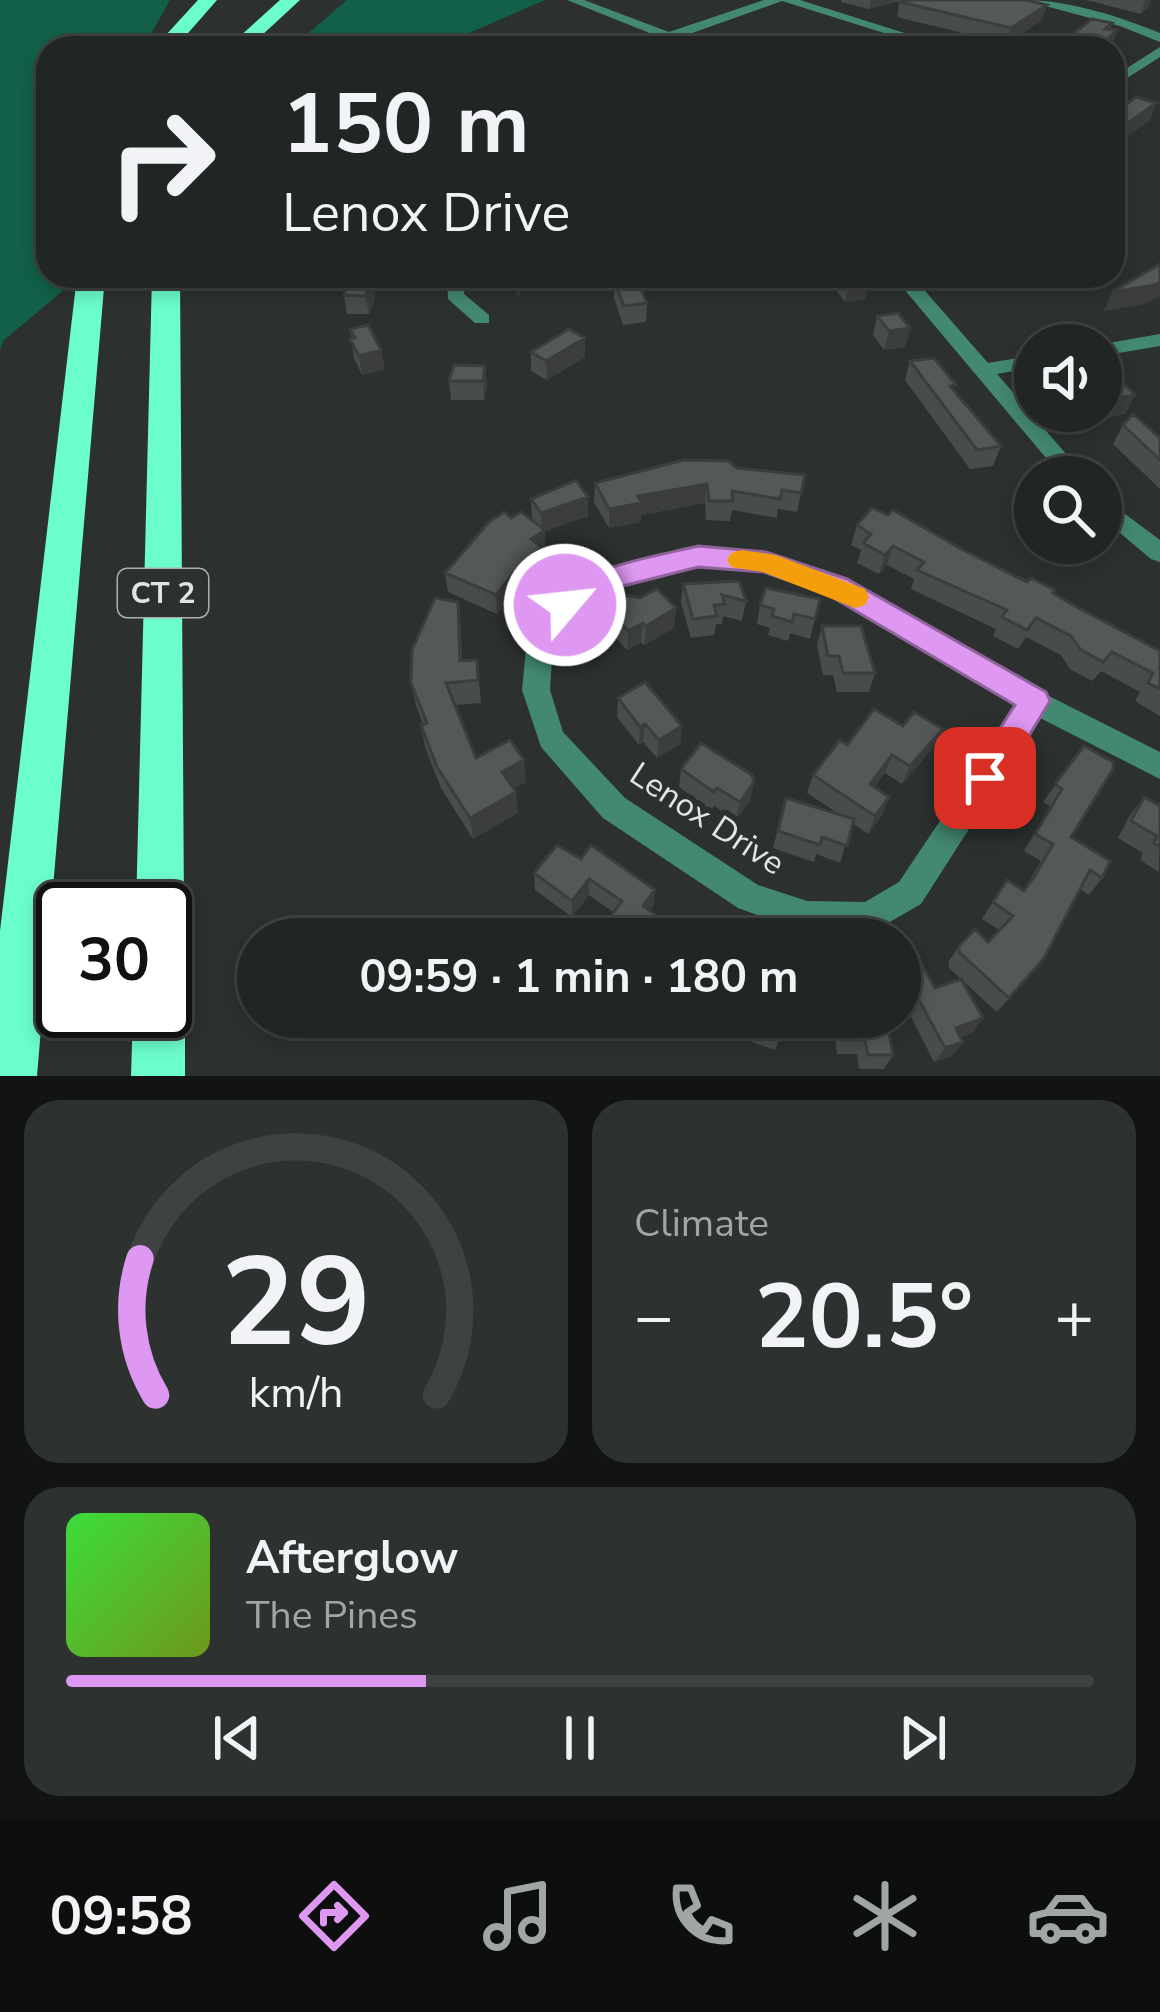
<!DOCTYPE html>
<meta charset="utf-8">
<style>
body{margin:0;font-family:"Nunito Sans",sans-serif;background:#2d3130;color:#f1f3f6;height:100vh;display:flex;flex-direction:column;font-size:45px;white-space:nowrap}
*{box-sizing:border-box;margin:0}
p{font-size:39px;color:#a2a5a6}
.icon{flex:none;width:66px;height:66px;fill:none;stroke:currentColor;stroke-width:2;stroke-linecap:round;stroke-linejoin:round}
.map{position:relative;height:1076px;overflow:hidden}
.side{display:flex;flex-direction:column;gap:24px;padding:24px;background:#121413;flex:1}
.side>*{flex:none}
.guide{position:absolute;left:36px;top:36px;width:1089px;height:252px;border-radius:36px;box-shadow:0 6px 18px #0003,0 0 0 3px #3e4241;background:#212523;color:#f1f3f6;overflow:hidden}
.fabs{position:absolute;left:1014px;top:324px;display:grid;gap:24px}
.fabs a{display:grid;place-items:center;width:108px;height:108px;border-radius:50%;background:#212523;box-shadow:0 6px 18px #0003,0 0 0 3px #3e4241;font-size:60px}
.speed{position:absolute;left:36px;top:882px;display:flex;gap:24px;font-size:60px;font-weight:700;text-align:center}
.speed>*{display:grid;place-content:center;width:156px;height:156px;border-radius:50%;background:#212523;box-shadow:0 6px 18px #0003,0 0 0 3px #3e4241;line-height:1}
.speed .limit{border:6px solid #111;border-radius:18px;background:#fff;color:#111}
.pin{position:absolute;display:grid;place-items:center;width:102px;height:102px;color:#fff;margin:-51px;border-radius:24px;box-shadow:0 6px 18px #0006}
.me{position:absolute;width:132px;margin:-66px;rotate:62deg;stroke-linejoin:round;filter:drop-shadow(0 0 9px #0008)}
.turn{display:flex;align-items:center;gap:42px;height:252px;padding:0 48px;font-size:54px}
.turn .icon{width:156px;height:156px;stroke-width:2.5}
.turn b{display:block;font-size:84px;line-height:102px}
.big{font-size:90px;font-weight:700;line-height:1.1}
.side .card{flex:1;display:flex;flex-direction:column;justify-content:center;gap:18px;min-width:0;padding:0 42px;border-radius:36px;background:#2d3130}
.side .dial{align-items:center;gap:0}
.dial svg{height:312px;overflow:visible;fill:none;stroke:#3e4241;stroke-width:7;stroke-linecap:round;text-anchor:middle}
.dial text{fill:#f1f3f6;stroke:none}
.song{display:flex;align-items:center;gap:36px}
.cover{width:144px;height:144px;border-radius:18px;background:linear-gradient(135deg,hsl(120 70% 55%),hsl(80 70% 35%))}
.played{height:12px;border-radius:6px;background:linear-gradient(90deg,#de98f2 35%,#3e4241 35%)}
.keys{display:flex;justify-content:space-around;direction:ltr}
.heat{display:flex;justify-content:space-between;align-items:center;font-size:66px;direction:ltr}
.side .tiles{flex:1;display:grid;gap:24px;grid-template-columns:1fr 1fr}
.card:last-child{grid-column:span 2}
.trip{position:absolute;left:237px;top:918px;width:684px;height:120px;border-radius:60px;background:#212523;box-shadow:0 6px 18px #0003,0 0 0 3px #3e4241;font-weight:700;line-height:120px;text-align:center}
.menu{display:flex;height:192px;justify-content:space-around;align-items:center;background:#0d0f0e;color:#a2a5a6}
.menu .icon{width:84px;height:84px}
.menu .on{color:#de98f2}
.menu b{font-size:54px;color:#f1f3f6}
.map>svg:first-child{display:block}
.green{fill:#126049}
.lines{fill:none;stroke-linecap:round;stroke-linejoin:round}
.minor{fill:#438870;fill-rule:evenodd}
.highway{fill:#6cfdcd;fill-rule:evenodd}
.wall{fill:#484d4b}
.shaded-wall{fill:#3b3e3d}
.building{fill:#545957;stroke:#3b3e3d;stroke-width:3}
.route{fill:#de98f2;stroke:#90639d;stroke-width:3}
.slow{fill:#f59e0b}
.labels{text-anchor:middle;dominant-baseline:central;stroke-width:12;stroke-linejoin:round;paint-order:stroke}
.shield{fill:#2c312f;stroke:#abafae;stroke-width:3}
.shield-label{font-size:30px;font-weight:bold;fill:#e2e5e4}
.street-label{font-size:33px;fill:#e2e5e4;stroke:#2c312f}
</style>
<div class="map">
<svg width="1160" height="1076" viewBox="0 0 1160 1076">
<rect width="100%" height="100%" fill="#2c312f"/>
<!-- green -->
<path class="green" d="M0,0H170L143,48H48V276H67L66,288L3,341L0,351Z
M347,0H545L434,48H291Z"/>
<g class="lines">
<!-- minor -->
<path class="minor" d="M567,0H584L669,32L764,0H800L952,48H932L782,1L681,37L705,48H687Z
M1023,0C1069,0 1118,16 1160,33V42L1120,26Z
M1160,47V57L1113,87V77Z
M447,276H465L464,294L489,315V323H475L448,299Z
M893,276H912L988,363L1035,355V367L997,374L1086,477H1062Z
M1160,334V346L1101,356V345H1097Z
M1101,496L1160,540V562L1151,559L1101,517Z
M698,548L766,553L846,580L1045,694L1160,752V779L1040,718L921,904L869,934L807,933L738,908L603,818L541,747L522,690L527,640L556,598L601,572ZM698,566L764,571L828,594L1017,706L899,882L865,902L807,901L758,885L625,798L563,732L550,690L553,642L574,612L617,586Z"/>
<!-- highway -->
<path class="highway" d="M198,0H217L175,48H154Z
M280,0H300L248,48H227Z
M77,276H105L37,1076H0V931Z
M152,276H180L184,909L177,926L165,931V909H136Z
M165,987L177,993L185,1011V1076H131L133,1011H165Z"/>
</g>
<!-- wall -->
<path class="wall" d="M841,0H1027L1047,5L1042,20L1007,44L897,17L899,6L898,1L869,9L841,2Z
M1086,0H1151L1148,8L1141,14Z
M1112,23L1110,29L1117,30L1109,48H1063L1066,39Z
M829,276H867L866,299L845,302L828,280Z
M372,279L375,298L369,314H347L344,295Z
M614,280L647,303L646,322L623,325L614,298Z
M877,316L910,328L905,347L884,350L873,335Z
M350,329L385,369L362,375L354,358Z
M585,338V357L547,380L531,371V352Z
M910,361L954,392L1001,446L993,466L970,469L905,380Z
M485,366L487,385L484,400H451L449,381Z
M1101,375L1135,395L1125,414L1098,419L1090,411H1101Z
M1123,425L1160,438V489L1113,444Z
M737,468L805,475L797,512L778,509L777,518L732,510L730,521L706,520L705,503L641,515V522L609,528L594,502L595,483Z
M588,497V516L545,531L544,568L522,583L497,614L448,592L445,573L511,518L535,522L532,518L531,499Z
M857,525L963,550L1054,593L1160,651V716L1135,701L1140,692L1101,671L1092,681L1070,669L1061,655L1026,637L1018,649L993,636L996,629L911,589L914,579L887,565L879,574L857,563L861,550L851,545Z
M683,584L746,601L742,621L723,616L722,624H716L714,635L691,638L681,603Z
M820,599L810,639L790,633L788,641L768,635L770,628L757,624L760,605Z
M458,602L462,661L477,660L481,703L455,705L476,758L526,782L514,788L518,813L473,839L441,788L425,747L421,725H423L416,705L411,683Z
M676,608L674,628L644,645L641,642L627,650L607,628L608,609Z
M822,626L875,673L869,692H837L833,675H823L817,645Z
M618,698L682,726L680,744L657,758L643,742L639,745L617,717Z
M903,726L943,729L934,747L902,784L885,773L874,787L889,797L882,815L868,834L852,823L840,863L816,854L814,862L773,848L786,798L839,814L807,793L813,775L847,745Z
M1084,746L1071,837L1102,878L1089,895L1080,889L1031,974L997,1012L962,980L983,1018L972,1033L961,1037L952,1056L934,1062L911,1017L887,1026L893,1055L884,1069H859L857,1054H837L835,1038H822L819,1018L815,1017H900V972L935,988L961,979L949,968V961L959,946L988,942L999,930L982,919L996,897L1024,891L1041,861L1024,851L1050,806L1043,802Z
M681,769L754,782L750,800L736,820L714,806L711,810L679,787Z
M1144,797L1158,805L1160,802L1159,872L1140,860L1143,853L1118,838L1130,815Z
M581,859L655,890L653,906L650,911L678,931L709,939H597V934L613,912L589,895L572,917L535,890L534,873Z
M737,1017H793L786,1039L780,1037L775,1050L732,1035Z"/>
<!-- shaded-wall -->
<path class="shaded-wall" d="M871,0H898L869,9Z
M1145,0H1151L1148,8L1141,14Z
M1047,5L1042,20L1007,44L1011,28Z
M1117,30L1112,45L1109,48H1098Z
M1156,103L1150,120L1113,147V134Z
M520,276H536L517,297L516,280Z
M372,279L375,298L369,314L365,296Z
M871,280L866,299L845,302L849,283Z
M1160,282V296L1145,304L1104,311L1112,292Z
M910,328L905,347L884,350L889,331Z
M585,338V357L547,380L546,361Z
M381,350L385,369L362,375L359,356Z
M485,366L487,385L484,400L483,381Z
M1135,395L1125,414L1098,419L1107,400Z
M707,484L705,503L641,515V522L609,528V509L638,496Z
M588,497V516L545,531L544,568L522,583L497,614L496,595L531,539L541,532V513Z
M893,546L887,565L879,574L885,555Z
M458,602L461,624L463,684L460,661Z
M676,608L674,628L644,645L646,626Z
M643,623L641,642L627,650L628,631Z
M645,724L643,742L639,745L640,727Z
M682,726L680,744L657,758L659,740Z
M943,729L934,747L902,784L910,766Z
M892,755L885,773L863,802L870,784Z
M524,760L526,782L505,793L502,772Z
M754,782L750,800L736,820L740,802Z
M516,792L518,813L473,839L470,818Z
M889,797L882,815L868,834L875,816Z
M589,879V895L572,917V901Z
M655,890L653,906L641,922L643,906Z
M920,1002L911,1017L877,1029L884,1017H900V1010Z
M983,1018L972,1033L946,1042L956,1028Z
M963,1042L952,1056L934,1062L945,1048Z"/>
<!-- building -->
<path class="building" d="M904,0H1027L1047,5L1011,28L900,2Z
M1092,19L1112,23L1105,29L1117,30L1099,47L1066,39Z
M1136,97L1156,103L1113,134V114Z
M1160,264V282L1154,285L1112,292Z
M843,276H867L871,280L849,283Z
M637,278L647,303L624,306L614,280Z
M351,279H372L365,296L344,295Z
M898,313L910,328L889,331L877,316Z
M368,325L381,350L359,356L350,339L355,338L350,329Z
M569,329L585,338L546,361L531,352Z
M934,358L956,385L950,386L1001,446L977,450L910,361Z
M454,365L485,366L483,381H449Z
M1113,373L1135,395L1107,400L1101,394V375Z
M1133,414L1160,438V460L1123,425Z
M684,460L728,461L737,468L805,475L801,493L782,490L780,499L732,491L733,501H709L707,484L638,496L642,503L609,509L595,483Z
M576,480L588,497L541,513L531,499Z
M872,508L888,515L893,510L963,550L1027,582L1031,578L1055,590L1053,593L1073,605L1160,651V689L1148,683L1153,673L1112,652L1103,662L1081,650L1071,636L1036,618L1027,630L1002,617L1007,610L917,570L924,562L893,546L885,555L863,543L871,534L857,525Z
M504,512L511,518L521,512L545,530L531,539L543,548L521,563L496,595L445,573L489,522Z
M739,581L746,601L722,595L725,604L714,605L717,616L693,619L683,584Z
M766,588L820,599L815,619L794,614L792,622L772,616L774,609L760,605Z
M657,589L676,608L646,626L643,623L628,631L608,609L627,595L640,598Z
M435,598L458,602L460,661L477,660L478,680L446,683L476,758L510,740L524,760L502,772L516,792L470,818L437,767L421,725L427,723L411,683L412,650Z
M822,626H861L875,673H843L839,656H828Z
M645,682L682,726L659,740L645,724L640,727L618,698Z
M874,709L903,726L914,712L943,729L910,766L892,755L870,784L889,797L875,816L813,775L840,740L847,745Z
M701,743L752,775L754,782L740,802L717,788L714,792L681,769Z
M1084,746L1113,762V769L1071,837L1110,861L1102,878L1090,870L1044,958L1009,998L959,952V946L975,929L988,942L1013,916L993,902L1007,880L1024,891L1036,874L1053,844L1035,834L1062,789L1055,784Z
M1144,797L1160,806V846L1154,843L1157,836L1131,821Z
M786,798L854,819L847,846L822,837L820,845L778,831Z
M557,845L581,859L591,845L655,890L643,906L678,931L684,922L709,939H626L621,936L619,939H603L597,934L622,901L589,879L572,901L534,873Z
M922,965L935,988L961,979L983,1018L956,1028L963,1042L945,1048L920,1002L900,1010V991H902L900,987V972Z
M737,1017H793L792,1025L783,1022L780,1036L736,1021Z
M828,1017H886L893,1055H868L865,1040H845L842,1024H830Z"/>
<!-- route -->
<path class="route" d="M698,546L766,552L847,579L1046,692L1050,701L997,789L985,793L973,789L968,778L1015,705L827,594L764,572L698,567L619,587L565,616L555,613L551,605C572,568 659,556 698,546Z"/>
<!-- slow -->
<path class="slow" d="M741,550L776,555L865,589L869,597L865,605L855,608L763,572L731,567L727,560L731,553Z"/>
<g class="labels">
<!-- shield labels -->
<rect class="shield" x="118" y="569" width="90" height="48" rx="9"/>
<g class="shield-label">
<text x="163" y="593">CT 2</text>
</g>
<!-- street labels -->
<g class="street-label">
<text transform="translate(707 819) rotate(33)">Lenox Drive</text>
</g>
</g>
</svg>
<div class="fabs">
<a><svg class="icon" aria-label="sound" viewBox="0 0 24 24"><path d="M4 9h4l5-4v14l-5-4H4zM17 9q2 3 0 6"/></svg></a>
<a><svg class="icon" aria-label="search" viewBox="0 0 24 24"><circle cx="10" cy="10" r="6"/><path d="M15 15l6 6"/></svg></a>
</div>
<div class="speed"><div class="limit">30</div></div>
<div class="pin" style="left:985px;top:778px;background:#d93025"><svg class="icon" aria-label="arrive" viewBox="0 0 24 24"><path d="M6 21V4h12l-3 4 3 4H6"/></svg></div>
<svg class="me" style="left:565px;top:605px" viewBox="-20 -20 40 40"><circle r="17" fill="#de98f2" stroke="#fff" stroke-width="3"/><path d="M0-11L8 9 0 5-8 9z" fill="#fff"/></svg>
<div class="trip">09:59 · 1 min · 180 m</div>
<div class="guide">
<div class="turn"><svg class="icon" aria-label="right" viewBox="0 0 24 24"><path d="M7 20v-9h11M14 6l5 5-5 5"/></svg><div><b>150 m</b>Lenox Drive</div></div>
</div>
</div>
<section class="side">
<div class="tiles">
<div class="card dial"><svg viewBox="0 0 100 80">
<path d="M14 69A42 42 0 1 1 86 69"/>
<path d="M14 69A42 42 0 0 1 10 34" stroke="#de98f2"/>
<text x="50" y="56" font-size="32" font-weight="700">29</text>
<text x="50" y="72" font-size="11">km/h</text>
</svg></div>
<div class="card"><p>Climate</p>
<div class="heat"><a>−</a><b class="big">20.5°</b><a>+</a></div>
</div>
<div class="card">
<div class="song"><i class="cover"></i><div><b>Afterglow</b><p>The Pines</p></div></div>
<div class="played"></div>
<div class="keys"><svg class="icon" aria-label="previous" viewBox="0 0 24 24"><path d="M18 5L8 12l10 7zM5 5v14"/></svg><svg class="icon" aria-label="pause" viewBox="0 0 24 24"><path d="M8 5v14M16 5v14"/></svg><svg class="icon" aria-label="next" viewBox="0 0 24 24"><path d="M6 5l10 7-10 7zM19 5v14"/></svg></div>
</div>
</div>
</section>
<nav class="menu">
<b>09:58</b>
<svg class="icon on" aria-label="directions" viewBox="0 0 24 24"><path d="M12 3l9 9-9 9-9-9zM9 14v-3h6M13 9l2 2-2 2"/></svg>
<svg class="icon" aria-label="music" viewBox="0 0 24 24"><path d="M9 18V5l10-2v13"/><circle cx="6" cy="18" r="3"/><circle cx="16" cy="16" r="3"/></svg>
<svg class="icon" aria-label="phone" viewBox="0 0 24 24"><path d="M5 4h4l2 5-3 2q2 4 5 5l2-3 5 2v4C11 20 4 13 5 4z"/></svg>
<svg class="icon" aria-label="climate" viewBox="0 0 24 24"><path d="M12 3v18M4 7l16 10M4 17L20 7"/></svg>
<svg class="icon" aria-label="car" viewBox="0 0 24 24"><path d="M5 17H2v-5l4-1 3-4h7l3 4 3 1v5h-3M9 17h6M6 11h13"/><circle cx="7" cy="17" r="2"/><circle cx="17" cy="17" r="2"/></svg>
</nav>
